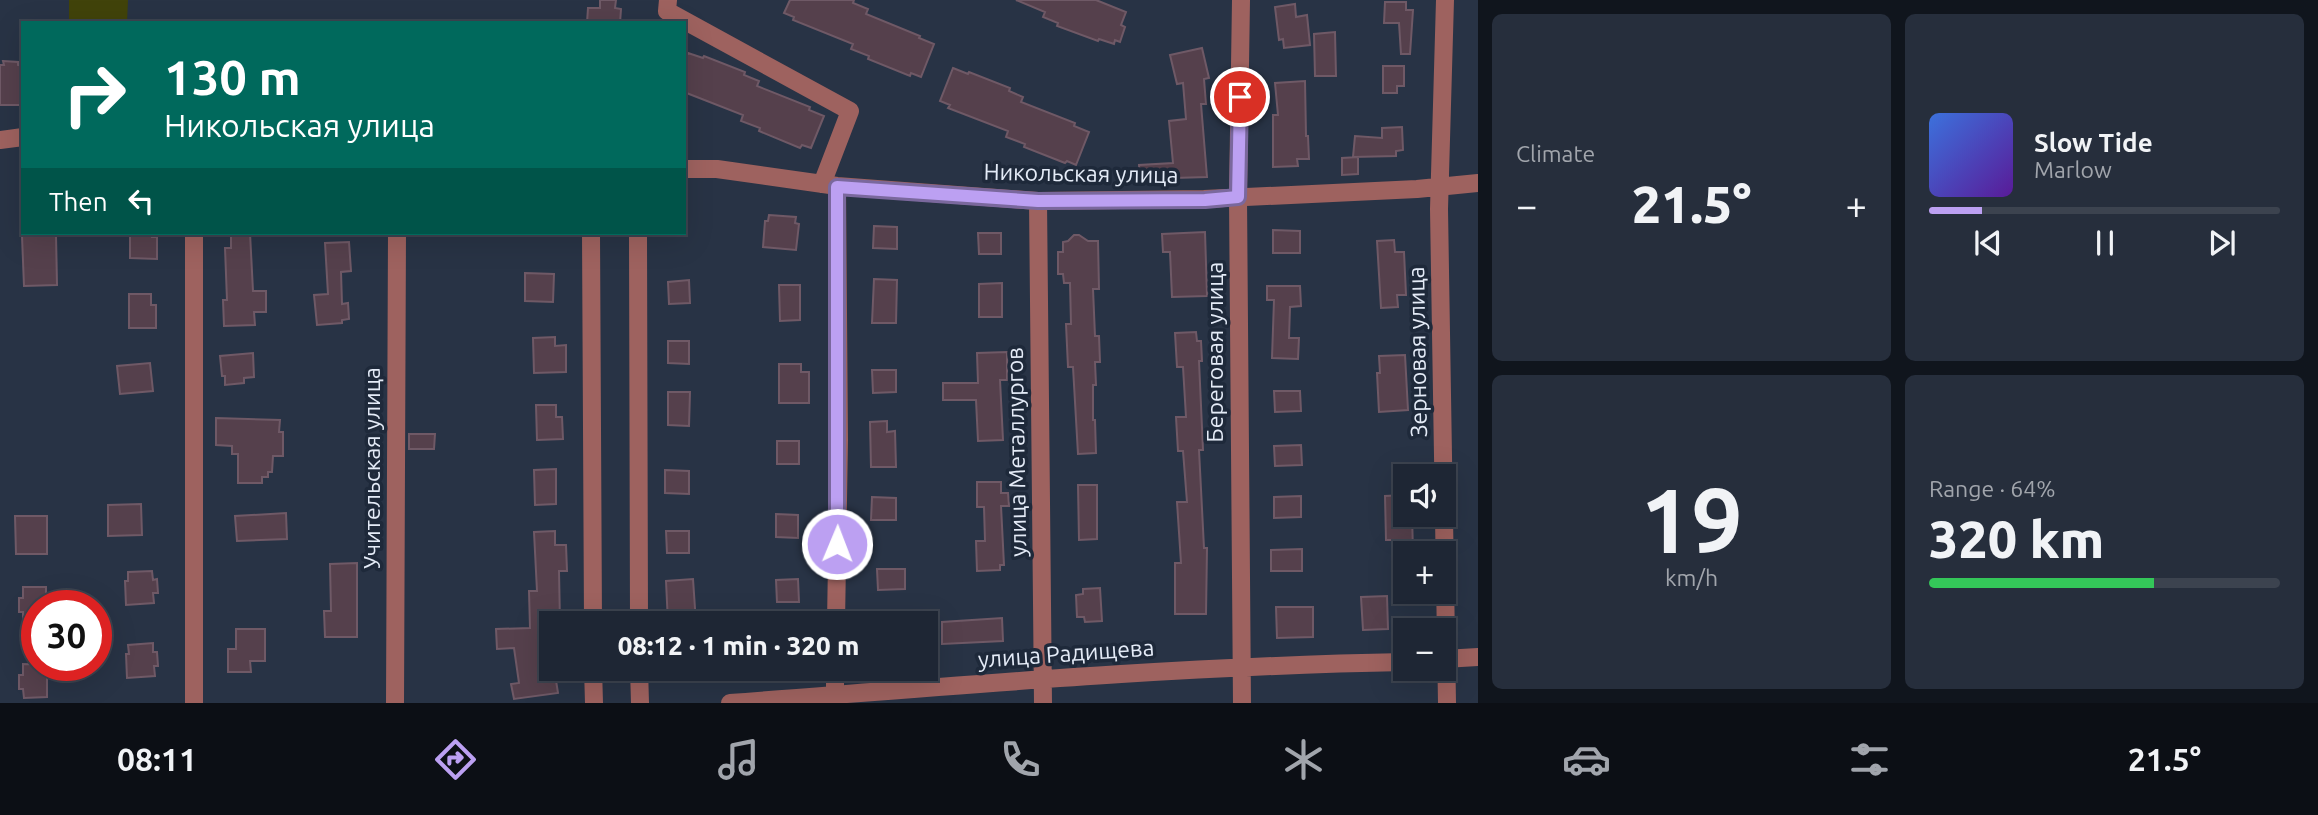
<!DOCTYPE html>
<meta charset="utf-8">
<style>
body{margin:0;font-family:Ubuntu,sans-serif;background:#262e3c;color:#f1f3f6;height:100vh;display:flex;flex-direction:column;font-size:26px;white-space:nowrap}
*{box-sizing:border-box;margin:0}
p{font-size:23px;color:#a1a5ac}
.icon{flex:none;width:38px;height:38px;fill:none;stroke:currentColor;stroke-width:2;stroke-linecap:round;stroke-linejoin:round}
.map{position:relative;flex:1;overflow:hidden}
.details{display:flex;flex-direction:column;gap:14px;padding:14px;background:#10151d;width:840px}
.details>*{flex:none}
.top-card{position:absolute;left:21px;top:21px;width:665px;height:214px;border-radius:0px;box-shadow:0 7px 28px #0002,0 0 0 2px #3c434f;background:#00695c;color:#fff;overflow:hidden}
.tools{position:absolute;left:1393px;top:464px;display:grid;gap:14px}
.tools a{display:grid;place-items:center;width:63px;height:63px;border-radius:0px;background:#1e2634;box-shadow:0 7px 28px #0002,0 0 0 2px #3c434f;font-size:35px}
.speed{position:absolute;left:21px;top:590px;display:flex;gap:14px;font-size:35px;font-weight:700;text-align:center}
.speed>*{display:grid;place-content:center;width:91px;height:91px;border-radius:50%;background:#1e2634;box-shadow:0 7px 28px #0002,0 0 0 2px #3c434f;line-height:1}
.speed .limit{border:10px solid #d22;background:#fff;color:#111}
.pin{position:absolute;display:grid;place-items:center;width:60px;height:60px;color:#fff;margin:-30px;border:4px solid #fff;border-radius:50%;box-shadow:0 2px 7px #0007}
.me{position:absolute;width:77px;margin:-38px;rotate:1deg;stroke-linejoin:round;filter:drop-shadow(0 0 5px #0008)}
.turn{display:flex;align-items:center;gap:24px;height:147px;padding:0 28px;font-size:32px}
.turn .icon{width:91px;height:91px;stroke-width:2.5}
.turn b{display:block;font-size:49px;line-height:60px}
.then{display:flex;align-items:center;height:66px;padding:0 28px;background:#0003;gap:14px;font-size:26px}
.big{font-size:52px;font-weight:800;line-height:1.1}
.details .tile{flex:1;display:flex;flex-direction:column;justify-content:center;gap:10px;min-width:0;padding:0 24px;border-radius:10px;background:#262e3c}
.details .dial{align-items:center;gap:0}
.dial b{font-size:91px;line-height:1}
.song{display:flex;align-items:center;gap:21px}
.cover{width:84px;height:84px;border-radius:10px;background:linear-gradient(135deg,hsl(220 70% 55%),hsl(270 70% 35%))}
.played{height:7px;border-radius:4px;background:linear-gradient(90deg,#bca0f2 15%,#3c434f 15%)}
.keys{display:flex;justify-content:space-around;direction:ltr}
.heat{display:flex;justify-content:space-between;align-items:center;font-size:38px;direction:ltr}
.charge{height:10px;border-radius:5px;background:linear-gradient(90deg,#34c759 64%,#3c434f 0)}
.details .tiles{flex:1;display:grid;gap:14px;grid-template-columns:repeat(2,1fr)}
.trip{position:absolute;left:539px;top:611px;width:399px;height:70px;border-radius:0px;background:#1e2634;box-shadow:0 7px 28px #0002,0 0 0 2px #3c434f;font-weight:800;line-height:70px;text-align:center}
.menu{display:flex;height:112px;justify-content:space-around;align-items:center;background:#0c0f15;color:#a1a5ac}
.menu .icon{width:49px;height:49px}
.menu .on{color:#bca0f2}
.menu b{font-size:32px;color:#f1f3f6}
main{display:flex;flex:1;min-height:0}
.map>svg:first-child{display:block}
.green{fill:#41430a}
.building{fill:#55404c;stroke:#6f5966;stroke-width:2}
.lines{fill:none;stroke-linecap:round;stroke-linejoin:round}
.minor{stroke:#9e625f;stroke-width:18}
.route-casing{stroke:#7a689d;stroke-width:18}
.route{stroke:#bca0f2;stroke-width:12}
.labels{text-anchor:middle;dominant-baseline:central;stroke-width:7;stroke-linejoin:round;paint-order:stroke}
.street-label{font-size:23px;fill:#e4ebf7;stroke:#1e293a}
</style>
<main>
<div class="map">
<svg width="1478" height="703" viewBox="0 0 1478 703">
<rect width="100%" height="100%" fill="#283345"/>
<!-- green -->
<path class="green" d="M69,0H128L127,23H69Z"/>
<!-- building -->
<path class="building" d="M600,0H616L615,8L621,9L620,23H587L588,8H600Z
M790,0H854L853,3L868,9L866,14L920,36L919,38L934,44L921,77L911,73L910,76L868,59L869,56L851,49L853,44L793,20L794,17L784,13Z
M1016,0H1096L1126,12L1121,25L1125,27L1120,42L1115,40L1114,44L1099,39L1098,41L1057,26L1058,23L1043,17L1045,12Z
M1385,2H1406V10H1413L1410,54H1401L1399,23H1384Z
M1295,4L1296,17L1307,15L1310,45L1284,48L1283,39L1279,40L1275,7Z
M1335,32L1336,76H1315L1314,34Z
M1202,48L1209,78L1204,79L1206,104H1201L1207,177L1140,179L1139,165L1173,163L1169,121L1186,119L1183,83L1177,84L1170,55Z
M688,53L703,58L704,56L745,72L744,75L759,81L757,86L810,107L809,110L824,116L811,148L802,145L800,148L759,131L760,128L741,121L743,115L684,92V61Z
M3,61L18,62V65L23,66L22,105H0V65H4Z
M1383,66H1404V86H1397V93H1383Z
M953,68L968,74L969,72L1010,88L1009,91L1023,97L1021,102L1075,123L1074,126L1089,132L1076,165L1067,161L1065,163L1024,147L1025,144L1006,137L1008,131L948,108L950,105L940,101Z
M1305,81L1306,136H1308L1309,159H1297L1298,166L1273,167V115H1278L1275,83Z
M1402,127L1403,150L1396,151V156L1353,157L1355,136L1382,138V128Z
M1358,157V174L1342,175V158Z
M769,215L796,217L795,223L799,224L796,250L763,247L765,221H768Z
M874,226L897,227V249L873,248Z
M1273,230L1300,231V253H1273Z
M1205,232L1207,296L1172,297L1170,252H1163L1162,234Z
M130,233H152V237H157V259L130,258Z
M231,233H250L253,291H266V312H254L255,325L224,326L223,300H227L225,248H231Z
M978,233H1001V254H979Z
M56,235L57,285L24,286L22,236Z
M1074,235H1079L1088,241H1098L1099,289H1093L1095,336H1099L1100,362H1095L1096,385H1093V420H1095L1096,453L1078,454L1073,367H1068L1066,324H1071L1070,283H1064L1063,274H1058V252H1063V242L1068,241Z
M1394,240L1395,252H1404L1406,295H1397L1398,307L1381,308L1377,241Z
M349,242L351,271L341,272L342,304L348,303L349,319L342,320V323L317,325L314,295L328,294L325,243Z
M525,273L554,274L553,302L525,301Z
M874,279L897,280L896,323H872Z
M689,280L690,303L669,304L668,282Z
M1002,283V317H979V284Z
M779,285H800V320L780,321Z
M1267,286H1300L1301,306L1290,307L1289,338H1299L1298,359L1272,358L1274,300H1267Z
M129,294H151V305H156V328H129Z
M1196,332L1197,341H1201L1202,361H1199L1203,450H1199L1204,548H1207L1206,614H1175V563H1181L1177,502H1187L1183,451H1178L1176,417H1186L1183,367H1177L1175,333Z
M555,337V346L566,345V372L534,373L533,338Z
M668,341H689V364L668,363Z
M1007,352V380H1000L1003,440L978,441L976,400H943V383H978L977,353Z
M253,353L254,377L244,378V383L225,385V376H222L220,356Z
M1405,355L1408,410L1379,412L1377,373H1380L1379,356Z
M150,363L153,391L120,394L117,366Z
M779,364H801V372H809V403H779Z
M872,370H896V392L873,393Z
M1274,391H1300L1301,411L1275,412Z
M668,392H690L689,426L668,425Z
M536,405H556V417H562L563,439L537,440Z
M216,418L280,420L279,432H283V456H273L272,472H268V477H262V483H238V454H232V446L216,445Z
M887,421V432L895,431L896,467H871L870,422Z
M409,434H435L434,449H409Z
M777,441H799V464H777Z
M1301,445L1302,465L1275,466L1274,446Z
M556,469V504L535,505L534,470Z
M665,470L689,471V494L665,493Z
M977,482H1001V493H1008L1009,506H1001L1004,565H1000V570L977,571L976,541H985L984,507H977Z
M1078,485H1097V539L1079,540Z
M1405,495V514H1412L1413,553H1395V540H1386L1385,496Z
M1301,496V517L1274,518V497Z
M872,497L896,498V520H871Z
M141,504L142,535L108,536V505Z
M286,513L287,539L237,541L235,516Z
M776,514L798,515V538L776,537Z
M15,516H47V554H16Z
M555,531V545H566L567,571H559L560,623H551V668H554L558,693L514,699L511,684L519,683L514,648L497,649L496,629L530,628L529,591H537L534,532Z
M666,531H689V553H667Z
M1302,549V571H1271V550Z
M357,563V637H325L324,611H331L330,564Z
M877,569H905V589L878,590Z
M152,571L153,580L157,579L158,593H153L154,603L126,605L125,581H128V572Z
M693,579L696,623H668L666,581Z
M798,579L799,602H777L776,580Z
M23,587H46V606H37V621H23V612H19V598H23Z
M1100,588L1102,621L1085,622L1084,617H1077L1076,595L1083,594V589Z
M1387,596L1388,629L1363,630L1361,597Z
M1276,607H1313V637L1277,638Z
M1002,618L1003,641L942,644V622Z
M236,629H265V661H250L251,672H228V649H236Z
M153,643V652H157L158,666H154L155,676L127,678L126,654H129L128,645Z
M23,664L47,665V697L24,698L23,689H19V675H23Z"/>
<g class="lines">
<!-- minor -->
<path class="minor" d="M668,0L667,11L850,111L822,184
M1241,0L1238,197L1242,703
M1445,0L1439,209L1447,703
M0,140L23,137
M684,169H717L837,186L1038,201L1204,199L1417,189L1478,183
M1038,201L1043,703
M591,233L593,623
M638,233L639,623
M836,623L839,440L837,186
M1444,659L1478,657
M593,668L594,703
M639,668L640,703
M835,668V703
M194,703V233
M395,703L397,233
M730,703C955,686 1179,666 1405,662"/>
</g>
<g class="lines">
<!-- route casing -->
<g class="route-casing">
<path id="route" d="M837,544V187L1038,201L1205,200L1238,197L1240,97"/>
</g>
<!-- route -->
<use href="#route" class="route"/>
</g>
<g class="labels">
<!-- street labels -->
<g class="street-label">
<text transform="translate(1081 173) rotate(1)">Никольская улица</text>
<text transform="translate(1214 352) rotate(-90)">Береговая улица</text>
<text transform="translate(1417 352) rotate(-91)">Зерновая улица</text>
<text transform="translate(1016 452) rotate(-91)">улица Металлургов</text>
<text transform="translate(371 468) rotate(-90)">Учительская улица</text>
<text transform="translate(1066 653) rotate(-4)">улица Радищева</text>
</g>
</g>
</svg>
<div class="tools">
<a><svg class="icon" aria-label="sound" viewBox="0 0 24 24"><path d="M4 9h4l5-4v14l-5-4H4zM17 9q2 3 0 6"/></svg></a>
<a>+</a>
<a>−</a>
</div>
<div class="speed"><div class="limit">30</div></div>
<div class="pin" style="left:1240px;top:97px;background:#d93025"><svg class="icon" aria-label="arrive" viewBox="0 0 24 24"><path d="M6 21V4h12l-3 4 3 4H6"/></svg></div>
<svg class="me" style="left:837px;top:544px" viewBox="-20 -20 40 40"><circle r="17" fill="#bca0f2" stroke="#fff" stroke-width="3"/><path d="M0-11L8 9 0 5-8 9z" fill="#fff"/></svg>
<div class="trip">08:12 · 1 min · 320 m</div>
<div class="top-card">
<div class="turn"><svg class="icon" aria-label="right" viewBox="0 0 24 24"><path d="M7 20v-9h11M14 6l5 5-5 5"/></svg><div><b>130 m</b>Никольская улица</div></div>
<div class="then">Then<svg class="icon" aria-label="left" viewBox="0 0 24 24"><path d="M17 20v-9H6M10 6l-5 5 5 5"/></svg></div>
</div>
</div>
<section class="details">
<div class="tiles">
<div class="tile"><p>Climate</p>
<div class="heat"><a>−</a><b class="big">21.5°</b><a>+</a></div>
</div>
<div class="tile">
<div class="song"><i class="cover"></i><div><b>Slow Tide</b><p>Marlow</p></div></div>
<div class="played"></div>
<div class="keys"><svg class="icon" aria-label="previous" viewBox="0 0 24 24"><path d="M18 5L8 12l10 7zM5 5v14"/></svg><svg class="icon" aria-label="pause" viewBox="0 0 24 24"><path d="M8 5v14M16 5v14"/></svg><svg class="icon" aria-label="next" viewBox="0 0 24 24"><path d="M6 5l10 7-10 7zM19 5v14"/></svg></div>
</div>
<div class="tile dial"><b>19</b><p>km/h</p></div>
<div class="tile"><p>Range · 64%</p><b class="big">320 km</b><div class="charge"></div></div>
</div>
</section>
</main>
<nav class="menu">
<b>08:11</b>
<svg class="icon on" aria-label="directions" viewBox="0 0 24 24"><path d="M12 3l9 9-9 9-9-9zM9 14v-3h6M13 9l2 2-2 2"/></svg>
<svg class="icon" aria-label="music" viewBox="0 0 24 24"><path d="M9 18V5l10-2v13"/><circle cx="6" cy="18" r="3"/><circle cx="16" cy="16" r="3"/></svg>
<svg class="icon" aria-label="phone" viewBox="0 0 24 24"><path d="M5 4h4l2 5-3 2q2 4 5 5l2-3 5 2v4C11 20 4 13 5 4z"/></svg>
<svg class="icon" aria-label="climate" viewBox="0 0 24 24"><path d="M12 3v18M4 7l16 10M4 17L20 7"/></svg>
<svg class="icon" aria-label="car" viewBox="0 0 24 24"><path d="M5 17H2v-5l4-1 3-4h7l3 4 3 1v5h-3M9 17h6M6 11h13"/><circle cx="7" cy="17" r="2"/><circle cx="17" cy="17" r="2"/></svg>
<svg class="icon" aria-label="filters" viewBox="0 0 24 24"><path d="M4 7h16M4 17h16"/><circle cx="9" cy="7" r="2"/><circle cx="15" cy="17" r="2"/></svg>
<b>21.5°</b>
</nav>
